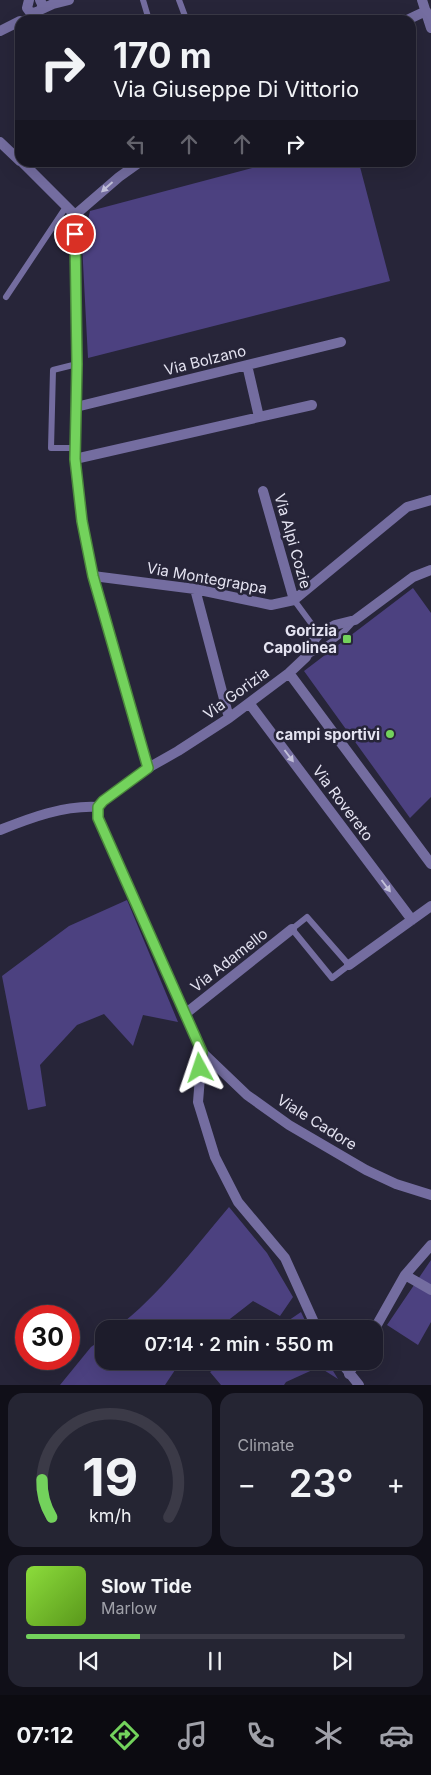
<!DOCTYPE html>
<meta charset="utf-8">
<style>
body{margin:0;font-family:Inter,sans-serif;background:#252533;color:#f1f3f6;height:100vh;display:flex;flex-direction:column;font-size:19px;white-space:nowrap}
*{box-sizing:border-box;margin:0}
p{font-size:16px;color:#a0a1a9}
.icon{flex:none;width:28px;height:28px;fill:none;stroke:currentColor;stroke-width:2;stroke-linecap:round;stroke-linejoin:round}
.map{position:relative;height:1385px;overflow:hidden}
.panel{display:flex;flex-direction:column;gap:8px;padding:8px;background:#100f18;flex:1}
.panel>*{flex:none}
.guide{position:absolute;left:15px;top:15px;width:401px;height:152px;border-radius:15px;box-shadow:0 5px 20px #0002,0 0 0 1px #3b3a47;background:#1d1c2b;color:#f1f3f6;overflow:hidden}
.speed{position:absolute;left:15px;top:1305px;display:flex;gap:10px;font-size:25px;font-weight:700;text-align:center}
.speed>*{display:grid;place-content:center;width:65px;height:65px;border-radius:50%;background:#1d1c2b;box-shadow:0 5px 20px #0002,0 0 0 1px #3b3a47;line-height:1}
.speed .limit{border:8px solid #d22;background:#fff;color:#111}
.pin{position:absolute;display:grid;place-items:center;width:42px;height:42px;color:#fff;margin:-21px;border:2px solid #fff;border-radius:50%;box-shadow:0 1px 5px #0007}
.me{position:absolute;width:55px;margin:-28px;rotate:355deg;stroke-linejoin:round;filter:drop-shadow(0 0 4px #0008)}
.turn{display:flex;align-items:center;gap:18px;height:105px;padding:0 15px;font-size:22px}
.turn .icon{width:65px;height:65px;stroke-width:2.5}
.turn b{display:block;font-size:35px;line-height:42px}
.lanes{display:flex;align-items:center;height:48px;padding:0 15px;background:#0003;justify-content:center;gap:25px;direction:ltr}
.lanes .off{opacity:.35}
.big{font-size:38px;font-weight:600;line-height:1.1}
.panel .widget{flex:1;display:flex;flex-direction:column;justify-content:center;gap:8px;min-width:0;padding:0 18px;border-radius:15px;background:#252533}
.panel .dial{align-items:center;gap:0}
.dial svg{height:130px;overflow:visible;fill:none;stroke:#3b3a47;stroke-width:7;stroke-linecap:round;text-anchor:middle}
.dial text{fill:#f1f3f6;stroke:none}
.song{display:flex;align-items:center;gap:15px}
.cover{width:60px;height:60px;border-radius:8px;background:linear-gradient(135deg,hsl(90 70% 55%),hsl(90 70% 35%))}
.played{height:5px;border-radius:2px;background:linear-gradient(90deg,#73d25c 30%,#3b3a47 30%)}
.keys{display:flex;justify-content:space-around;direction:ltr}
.heat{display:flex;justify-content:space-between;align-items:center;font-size:28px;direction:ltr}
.panel .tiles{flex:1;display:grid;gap:8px;grid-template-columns:1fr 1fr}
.widget:last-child{grid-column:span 2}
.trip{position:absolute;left:95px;top:1320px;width:288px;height:50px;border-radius:15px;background:#1d1c2b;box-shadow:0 5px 20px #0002,0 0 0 1px #3b3a47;font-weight:600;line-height:50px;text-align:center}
.menu{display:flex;height:80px;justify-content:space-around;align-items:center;background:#0c0b11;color:#a0a1a9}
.menu .icon{width:35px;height:35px}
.menu .active{color:#73d25c}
.menu b{font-size:22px;color:#f1f3f6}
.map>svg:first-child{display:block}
.green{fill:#4c4180}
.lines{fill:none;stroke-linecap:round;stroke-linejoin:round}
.service{stroke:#746da0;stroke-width:6}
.minor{stroke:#746da0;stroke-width:10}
.oneway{fill:#c2c0d9}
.route-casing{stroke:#4b883c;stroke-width:12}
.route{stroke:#73d25c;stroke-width:9}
.poi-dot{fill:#73d25c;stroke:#272539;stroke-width:2}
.labels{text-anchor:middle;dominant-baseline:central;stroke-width:5;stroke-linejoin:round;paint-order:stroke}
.street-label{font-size:15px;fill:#e4e3f1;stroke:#272539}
.poi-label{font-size:15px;font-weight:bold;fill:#e4e3f1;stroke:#272539;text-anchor:end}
</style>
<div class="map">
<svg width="431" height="1385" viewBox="0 0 431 1385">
<rect width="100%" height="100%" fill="#272539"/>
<!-- green -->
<path class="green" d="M275,162L359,163L390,281L88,358L82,244L90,211Z
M413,588L431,613V797L410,818L304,671Z
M127,900L178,1022L143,1015L133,1046L104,1014L77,1025L40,1065L46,1106L28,1110L2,976L69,926Z
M229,1207L267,1253L293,1297L280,1316L253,1301L217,1329H115C159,1296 194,1248 229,1207Z
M431,1260V1322L418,1345L387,1325Z
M301,1312L309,1329H276Z
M104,1338V1361H181L165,1385H60L91,1347Z
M226,1361H327L338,1379L319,1367L286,1382L284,1385H221L210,1372Z"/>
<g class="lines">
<!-- service -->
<path class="service" d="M143,0L149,20
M179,0L185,16
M6,297L66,207
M75,448H51L53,370L77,364
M294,600L319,634
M307,656C324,647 343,636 354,620
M307,917L349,965L332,978L292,929Z"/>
<!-- minor -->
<path class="minor" d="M29,0L27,8L30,12L35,13L42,9V4L40,0
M422,0L431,28
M42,9L53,4L69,0
M407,20L426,11
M0,31L20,21
M0,142L20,161
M22,162L75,215L77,364L75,459L82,521L93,576L148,768
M75,215L119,177L140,162
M247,365L259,417
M76,407L341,342
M75,459L312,405
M263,491L294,600
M93,576L195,589L271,605L294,600L407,507L431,500
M195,589L229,718
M289,673L431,864
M249,703L412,920
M0,830C30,818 64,805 98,807
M349,965L431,906
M185,1014L292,929
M202,1052L247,1095L289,1125L366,1170L396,1184L431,1195
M405,1275L431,1290
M317,1329L285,1258L238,1202L215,1157L198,1102L202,1052L98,818C97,810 98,807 103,801L148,768L178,751L229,718L289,673L306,657L314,640L319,634L335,625L355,620L413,577L431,570
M374,1330L405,1275L431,1245
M340,1361L359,1385
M349,1374L356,1361"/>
</g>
<!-- one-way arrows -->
<defs><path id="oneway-solid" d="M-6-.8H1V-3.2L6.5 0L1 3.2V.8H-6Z" transform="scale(1.25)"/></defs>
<g class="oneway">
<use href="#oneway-solid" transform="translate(107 187) rotate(138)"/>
<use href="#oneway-solid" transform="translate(289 756) rotate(53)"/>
<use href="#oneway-solid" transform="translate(386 886) rotate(53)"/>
</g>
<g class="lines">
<!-- route casing -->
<g class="route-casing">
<path id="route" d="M75,234L77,364L75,459L82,521L93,576L148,768L103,801L98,807V818L202,1052L200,1068"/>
</g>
<!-- route -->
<use href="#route" class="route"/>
</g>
<!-- markers -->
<g class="poi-dot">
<rect x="342" y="634" width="10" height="10" rx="2.5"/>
<circle cx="390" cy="734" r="5"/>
</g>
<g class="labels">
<!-- street labels -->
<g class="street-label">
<text transform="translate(205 360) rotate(-14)">Via Bolzano</text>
<text transform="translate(293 541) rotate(74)">Via Alpi Cozie</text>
<text transform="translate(207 578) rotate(10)">Via Montegrappa</text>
<text transform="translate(236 693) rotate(-36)">Via Gorizia</text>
<text transform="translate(343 803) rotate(53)">Via Rovereto</text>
<text transform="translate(229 960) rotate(-38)">Via Adamello</text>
<text transform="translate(317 1122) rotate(32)">Viale Cadore</text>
</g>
<!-- poi labels -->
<g class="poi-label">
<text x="337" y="630">Gorizia<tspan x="337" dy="17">Capolinea</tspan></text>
<text x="380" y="734">campi sportivi</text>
</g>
</g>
</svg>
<div class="speed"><div class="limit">30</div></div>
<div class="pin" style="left:75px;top:234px;background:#d93025"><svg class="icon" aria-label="arrive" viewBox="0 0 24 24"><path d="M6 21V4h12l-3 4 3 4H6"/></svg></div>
<svg class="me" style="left:200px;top:1068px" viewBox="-20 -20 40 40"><path d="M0-17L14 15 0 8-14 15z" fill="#73d25c" stroke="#fff" stroke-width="4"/></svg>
<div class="trip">07:14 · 2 min · 550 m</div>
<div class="guide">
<div class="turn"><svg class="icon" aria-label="right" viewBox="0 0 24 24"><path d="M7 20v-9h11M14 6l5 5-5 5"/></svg><div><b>170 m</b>Via Giuseppe Di Vittorio</div></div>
<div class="lanes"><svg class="icon off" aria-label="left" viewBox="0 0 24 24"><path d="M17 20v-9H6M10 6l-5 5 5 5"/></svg><svg class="icon off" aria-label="ahead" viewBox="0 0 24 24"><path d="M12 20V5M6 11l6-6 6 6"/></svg><svg class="icon off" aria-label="ahead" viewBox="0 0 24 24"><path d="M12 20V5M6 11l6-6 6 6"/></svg><svg class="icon" aria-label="right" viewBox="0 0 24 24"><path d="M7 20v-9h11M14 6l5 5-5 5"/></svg></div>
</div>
</div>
<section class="panel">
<div class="tiles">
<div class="widget dial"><svg viewBox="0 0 100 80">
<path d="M14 69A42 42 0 1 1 86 69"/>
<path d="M14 69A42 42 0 0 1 8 46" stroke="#73d25c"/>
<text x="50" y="56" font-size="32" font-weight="700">19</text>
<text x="50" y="72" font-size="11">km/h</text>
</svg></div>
<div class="widget"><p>Climate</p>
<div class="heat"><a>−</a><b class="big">23°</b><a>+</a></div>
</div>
<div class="widget">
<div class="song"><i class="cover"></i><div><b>Slow Tide</b><p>Marlow</p></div></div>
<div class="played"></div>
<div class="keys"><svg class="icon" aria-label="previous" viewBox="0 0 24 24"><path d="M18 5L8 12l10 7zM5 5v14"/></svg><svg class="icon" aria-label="pause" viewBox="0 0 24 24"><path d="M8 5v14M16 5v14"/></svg><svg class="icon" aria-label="next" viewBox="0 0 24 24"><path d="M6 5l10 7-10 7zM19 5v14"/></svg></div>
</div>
</div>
</section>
<nav class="menu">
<b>07:12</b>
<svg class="icon active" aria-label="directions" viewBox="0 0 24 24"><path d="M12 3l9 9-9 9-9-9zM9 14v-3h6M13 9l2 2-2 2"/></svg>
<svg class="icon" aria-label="music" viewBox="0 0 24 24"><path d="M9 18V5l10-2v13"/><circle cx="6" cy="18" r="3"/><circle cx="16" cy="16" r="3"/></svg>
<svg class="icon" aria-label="phone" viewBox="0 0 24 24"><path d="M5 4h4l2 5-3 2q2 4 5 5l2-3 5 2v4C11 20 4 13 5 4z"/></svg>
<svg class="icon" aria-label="climate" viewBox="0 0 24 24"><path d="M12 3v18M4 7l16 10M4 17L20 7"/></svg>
<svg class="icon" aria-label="car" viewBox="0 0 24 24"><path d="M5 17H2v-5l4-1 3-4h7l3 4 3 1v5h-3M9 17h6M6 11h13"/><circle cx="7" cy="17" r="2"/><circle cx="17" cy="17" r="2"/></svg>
</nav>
